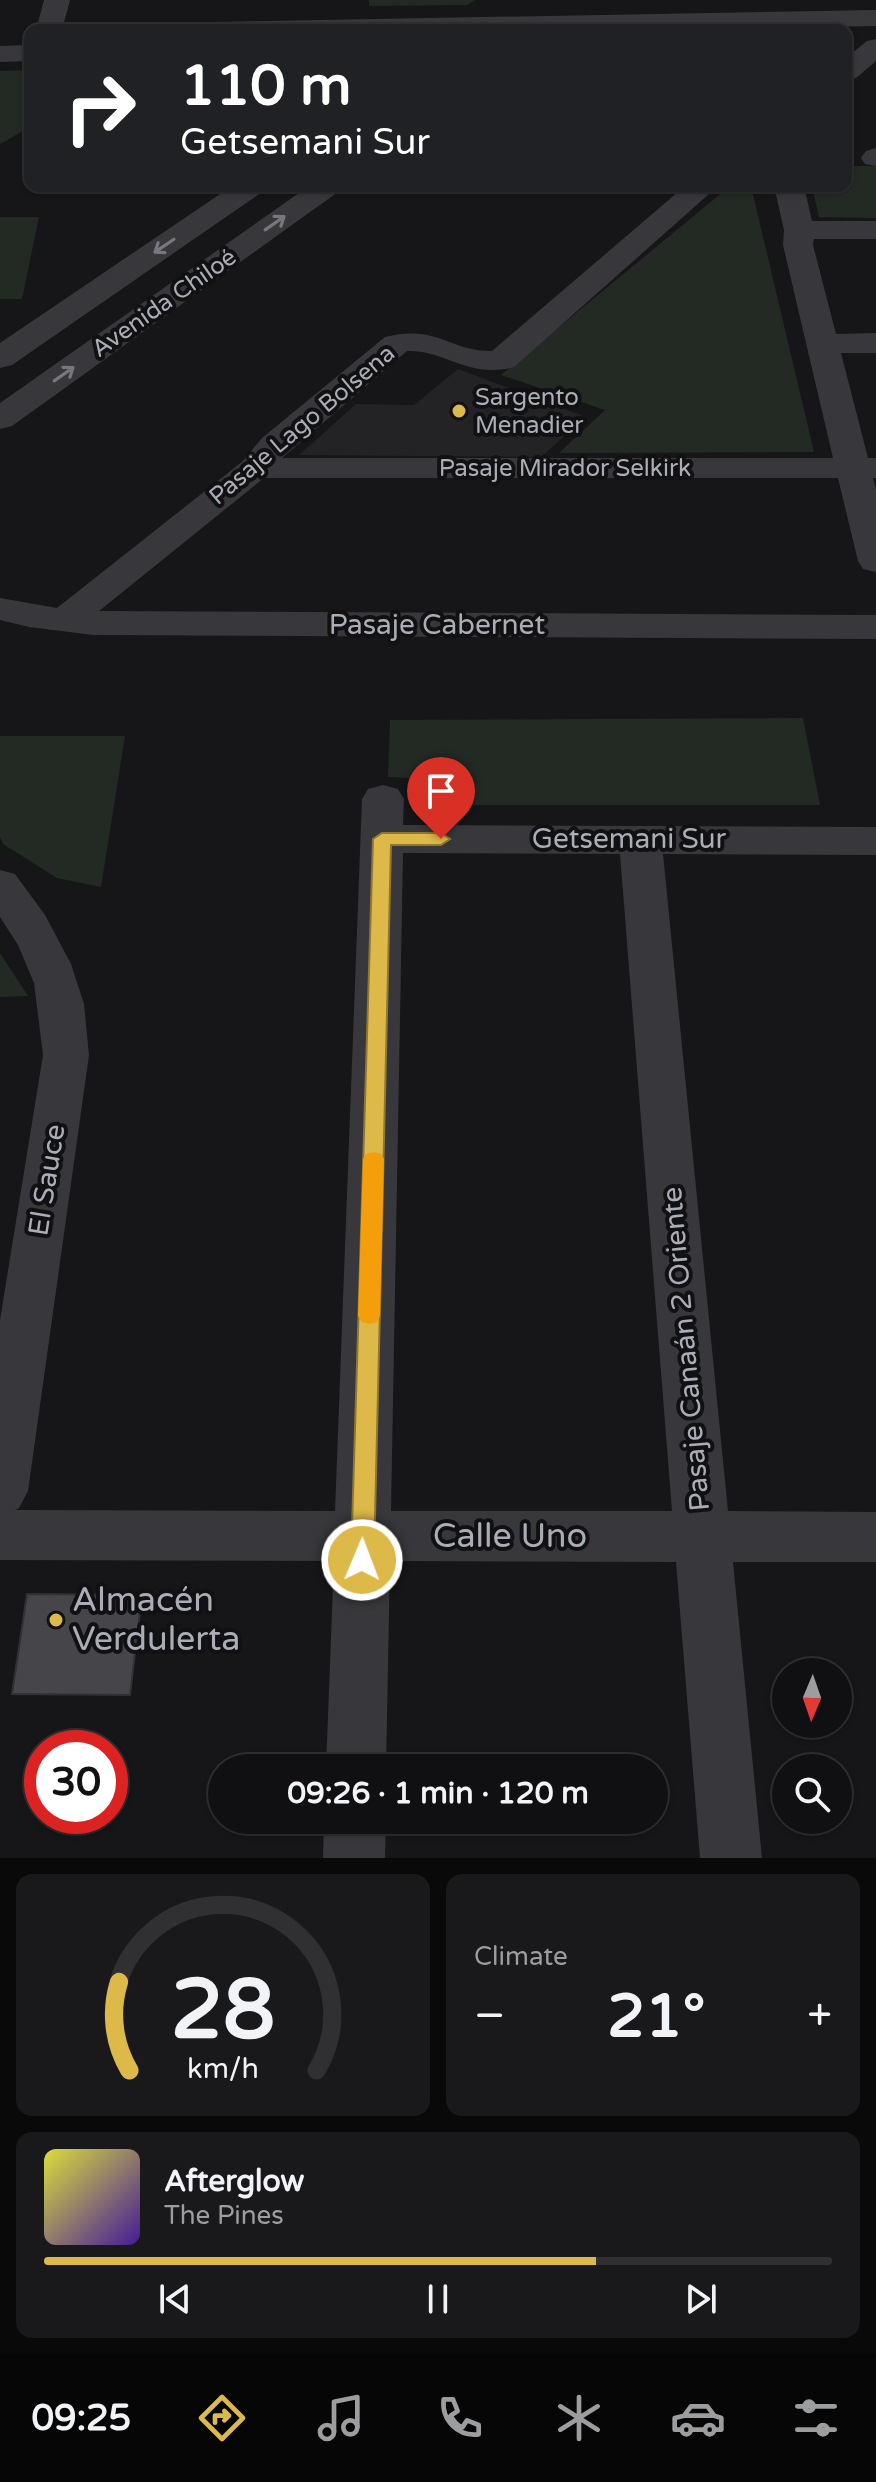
<!DOCTYPE html>
<meta charset="utf-8">
<style>
body{margin:0;font-family:"Varela Round",sans-serif;background:#19191b;color:#f1f3f6;height:100vh;display:flex;flex-direction:column;font-size:30px;white-space:nowrap}
*{box-sizing:border-box;margin:0}
p{font-size:26px;color:#9c9d9f}
.icon{flex:none;width:44px;height:44px;fill:none;stroke:currentColor;stroke-width:2;stroke-linecap:round;stroke-linejoin:round}
.map{position:relative;height:1858px;overflow:hidden}
.drawer{display:flex;flex-direction:column;gap:16px;padding:16px;background:#09090a;flex:1}
.drawer>*{flex:none}
.top-card{position:absolute;left:24px;top:24px;width:828px;height:168px;border-radius:16px;box-shadow:0 2px 6px #0004,0 0 0 2px #303032;background:#202124;color:#fff;overflow:hidden}
.needle{width:52px;rotate:182deg}
.fabs{position:absolute;left:772px;top:1658px;display:grid;gap:16px}
.fabs a{display:grid;place-items:center;width:80px;height:80px;border-radius:50%;background:#101012;box-shadow:0 2px 6px #0004,0 0 0 2px #303032;font-size:40px}
.speed{position:absolute;left:24px;top:1730px;display:flex;gap:16px;font-size:40px;font-weight:700;text-align:center}
.speed>*{display:grid;place-content:center;width:104px;height:104px;border-radius:50%;background:#101012;box-shadow:0 2px 6px #0004,0 0 0 2px #303032;line-height:1}
.speed .limit{border:12px solid #d22;background:#fff;color:#111}
.pin{position:absolute;display:grid;place-items:center;width:68px;height:68px;color:#fff;margin:-82px -34px;border-radius:50% 50% 50% 0;rotate:-45deg;box-shadow:0 0 8px #0007}
.pin .icon{rotate:45deg}
.me{position:absolute;width:88px;margin:-44px;rotate:1deg;stroke-linejoin:round;filter:drop-shadow(0 0 6px #0008)}
.turn{display:flex;align-items:center;gap:28px;height:168px;padding:0 24px;font-size:36px}
.turn .icon{width:104px;height:104px;stroke-width:2.5}
.turn b{display:block;font-size:56px;line-height:68px}
.big{font-size:60px;font-weight:700;line-height:1.1}
.drawer .tile{flex:1;display:flex;flex-direction:column;justify-content:center;gap:12px;min-width:0;padding:0 28px;border-radius:16px;background:#19191b}
.drawer .dial{align-items:center;gap:0}
.dial svg{height:208px;overflow:visible;fill:none;stroke:#303032;stroke-width:7;stroke-linecap:round;text-anchor:middle}
.dial text{fill:#f1f3f6;stroke:none}
.song{display:flex;align-items:center;gap:24px}
.cover{width:96px;height:96px;border-radius:12px;background:linear-gradient(135deg,hsl(60 70% 55%),hsl(260 70% 35%))}
.played{height:8px;border-radius:4px;background:linear-gradient(90deg,#ddb949 70%,#303032 70%)}
.keys{display:flex;justify-content:space-around;direction:ltr}
.heat{display:flex;justify-content:space-between;align-items:center;font-size:44px;direction:ltr}
.drawer .tiles{flex:1;display:grid;gap:16px;grid-template-columns:1fr 1fr}
.tile:last-child{grid-column:span 2}
.trip{position:absolute;left:208px;top:1754px;width:460px;height:80px;border-radius:40px;background:#101012;box-shadow:0 2px 6px #0004,0 0 0 2px #303032;font-weight:700;line-height:80px;text-align:center}
.dock{display:flex;height:128px;justify-content:space-around;align-items:center;background:#060607;color:#9c9d9f}
.dock .icon{width:56px;height:56px}
.dock .active{color:#ddb949}
.dock b{font-size:36px;color:#f1f3f6}
.map>svg:first-child{display:block}
.built{fill:#232225}
.green{fill:#232a24}
.building{fill:#46464a;stroke:#313034;stroke-width:2}
.lines{fill:none;stroke-linecap:round;stroke-linejoin:round}
.minor{fill:#38383c;fill-rule:evenodd}
.oneway{stroke:#77787f}
.route{fill:#ddb949;stroke:#90782f;stroke-width:2}
.slow{fill:#f59e0b}
.poi-dot{fill:#ddb949;stroke:#111113;stroke-width:3}
.labels{text-anchor:middle;dominant-baseline:central;stroke-width:8;stroke-linejoin:round;paint-order:stroke}
.far-street-label{font-size:24px;fill:#aaadb6;stroke:#111113}
.far-poi-label{font-size:24px;fill:#aaadb6;stroke:#111113;text-anchor:start}
.street-label{font-size:28px;fill:#aaadb6;stroke:#111113}
.near-street-label{font-size:34px;fill:#aaadb6;stroke:#111113}
.near-poi-label{font-size:34px;fill:#aaadb6;stroke:#111113;text-anchor:start}
</style>
<div class="map">
<svg width="876" height="1858" viewBox="0 0 876 1858">
<rect width="100%" height="100%" fill="#161618"/>
<!-- built -->
<path class="built" d="M458,369L586,417L541,457L299,455L356,404L414,405Z"/>
<!-- green -->
<path class="green" d="M369,0H475L467,5L369,6Z
M30,70V127L0,144V71Z
M846,166H876V218L819,217L812,186H846Z
M730,186H751L814,452L559,453L605,410L501,375Z
M0,217H39L22,299H0Z
M803,718L820,805H448V780L388,777L390,720Z
M0,736H125L101,887L57,878L3,844L0,837Z
M0,953L28,996L0,997Z"/>
<!-- building -->
<path class="building" d="M27,1594L142,1595L130,1695L12,1694Z"/>
<g class="lines">
<!-- minor -->
<path class="minor" d="M44,0H70L62,30H36Z
M876,10V26L645,30H198L202,24L211,22Z
M876,39V61L856,78L846,80V58L867,41Z
M30,45V61L0,62V46Z
M876,148V166L865,164L861,158L866,151Z
M232,186H267L262,192L12,365L0,368V343Z
M309,186H343L338,192L12,426L0,429V403Z
M685,186H718L514,367C467,379 447,350 407,351L282,458H833L783,245L784,230L774,186H804L812,221H876V239H814L813,245L836,334L876,333V353H841L868,458H876V478H873L876,489V572L863,569L858,561L838,478H264L99,611L876,615V639L93,635L29,627L0,620V598L57,608L243,461L262,438L385,337C438,324 450,352 492,351Z
M383,785L398,789L404,799L403,825L876,827V855L663,854L728,1511L876,1512V1562H733L762,1858H700L676,1562L390,1561L386,1768H326L334,1561L0,1560V1320L43,1055L34,983L18,945L0,917V870L15,874L45,915L71,964L84,1004L89,1055L28,1491L19,1508L15,1510L335,1511L362,799L368,789ZM403,853L620,854L672,1511H391Z
M324,1820H386L385,1858H323Z"/>
</g>
<!-- one-way arrows -->
<defs><path id="oneway-shaft" d="M-6 0H5M1.5-3L5.5 0L1.5 3" fill="none" stroke-width="1.6" stroke-linecap="round" stroke-linejoin="round" transform="scale(2)"/></defs>
<g class="oneway">
<use href="#oneway-shaft" transform="translate(275 223) rotate(-35)"/>
<use href="#oneway-shaft" transform="translate(164 246) rotate(146)"/>
<use href="#oneway-shaft" transform="translate(64 374) rotate(-35)"/>
</g>
<!-- route -->
<path class="route" d="M382,833H441L450,839L441,845H391L374,1560L370,1568L362,1571L354,1568L351,1560L373,839Z"/>
<!-- slow -->
<path class="slow" d="M374,1152L381,1154L384,1159L380,1316L377,1322L369,1324L362,1322L358,1316L363,1159L366,1154Z"/>
<!-- markers -->
<g class="poi-dot">
<circle cx="459" cy="411" r="8"/>
<circle cx="56" cy="1620" r="8"/>
</g>
<g class="labels">
<!-- far-street labels -->
<g class="far-street-label">
<text transform="translate(164 303) rotate(-35)">Avenida Chiloé</text>
<text transform="translate(302 425) rotate(-40)">Pasaje Lago Bolsena</text>
<text x="565" y="468">Pasaje Mirador Selkirk</text>
</g>
<!-- far-poi labels -->
<g class="far-poi-label">
<text x="475" y="397">Sargento<tspan x="475" dy="28">Menadier</tspan></text>
</g>
<!-- street labels -->
<g class="street-label">
<text x="437" y="625">Pasaje Cabernet</text>
<text x="629" y="839">Getsemani Sur</text>
<text transform="translate(47 1180) rotate(-81)">El Sauce</text>
<text transform="translate(686 1349) rotate(-95)">Pasaje Canaán 2 Oriente</text>
</g>
<!-- near-street labels -->
<g class="near-street-label">
<text x="510" y="1536">Calle Uno</text>
</g>
<!-- near-poi labels -->
<g class="near-poi-label">
<text x="72" y="1600">Almacén<tspan x="72" dy="39">Verdulerta</tspan></text>
</g>
</g>
</svg>
<div class="fabs">
<a><svg class="needle" viewBox="-14 -14 28 28"><path d="M0-13l5 13h-10z" fill="#e53935"/><path d="M0 13l5-13h-10z" fill="#9c9d9f"/></svg></a>
<a><svg class="icon" aria-label="search" viewBox="0 0 24 24"><circle cx="10" cy="10" r="6"/><path d="M15 15l6 6"/></svg></a>
</div>
<div class="speed"><div class="limit">30</div></div>
<div class="pin" style="left:441px;top:839px;background:#d93025"><svg class="icon" aria-label="arrive" viewBox="0 0 24 24"><path d="M6 21V4h12l-3 4 3 4H6"/></svg></div>
<svg class="me" style="left:362px;top:1560px" viewBox="-20 -20 40 40"><circle r="17" fill="#ddb949" stroke="#fff" stroke-width="3"/><path d="M0-11L8 9 0 5-8 9z" fill="#fff"/></svg>
<div class="trip">09:26 · 1 min · 120 m</div>
<div class="top-card">
<div class="turn"><svg class="icon" aria-label="right" viewBox="0 0 24 24"><path d="M7 20v-9h11M14 6l5 5-5 5"/></svg><div><b>110 m</b>Getsemani Sur</div></div>
</div>
</div>
<section class="drawer">
<div class="tiles">
<div class="tile dial"><svg viewBox="0 0 100 80">
<path d="M14 69A42 42 0 1 1 86 69"/>
<path d="M14 69A42 42 0 0 1 10 35" stroke="#ddb949"/>
<text x="50" y="56" font-size="32" font-weight="700">28</text>
<text x="50" y="72" font-size="11">km/h</text>
</svg></div>
<div class="tile"><p>Climate</p>
<div class="heat"><a>−</a><b class="big">21°</b><a>+</a></div>
</div>
<div class="tile">
<div class="song"><i class="cover"></i><div><b>Afterglow</b><p>The Pines</p></div></div>
<div class="played"></div>
<div class="keys"><svg class="icon" aria-label="previous" viewBox="0 0 24 24"><path d="M18 5L8 12l10 7zM5 5v14"/></svg><svg class="icon" aria-label="pause" viewBox="0 0 24 24"><path d="M8 5v14M16 5v14"/></svg><svg class="icon" aria-label="next" viewBox="0 0 24 24"><path d="M6 5l10 7-10 7zM19 5v14"/></svg></div>
</div>
</div>
</section>
<nav class="dock">
<b>09:25</b>
<svg class="icon active" aria-label="directions" viewBox="0 0 24 24"><path d="M12 3l9 9-9 9-9-9zM9 14v-3h6M13 9l2 2-2 2"/></svg>
<svg class="icon" aria-label="music" viewBox="0 0 24 24"><path d="M9 18V5l10-2v13"/><circle cx="6" cy="18" r="3"/><circle cx="16" cy="16" r="3"/></svg>
<svg class="icon" aria-label="phone" viewBox="0 0 24 24"><path d="M5 4h4l2 5-3 2q2 4 5 5l2-3 5 2v4C11 20 4 13 5 4z"/></svg>
<svg class="icon" aria-label="climate" viewBox="0 0 24 24"><path d="M12 3v18M4 7l16 10M4 17L20 7"/></svg>
<svg class="icon" aria-label="car" viewBox="0 0 24 24"><path d="M5 17H2v-5l4-1 3-4h7l3 4 3 1v5h-3M9 17h6M6 11h13"/><circle cx="7" cy="17" r="2"/><circle cx="17" cy="17" r="2"/></svg>
<svg class="icon" aria-label="filters" viewBox="0 0 24 24"><path d="M4 7h16M4 17h16"/><circle cx="9" cy="7" r="2"/><circle cx="15" cy="17" r="2"/></svg>
</nav>
